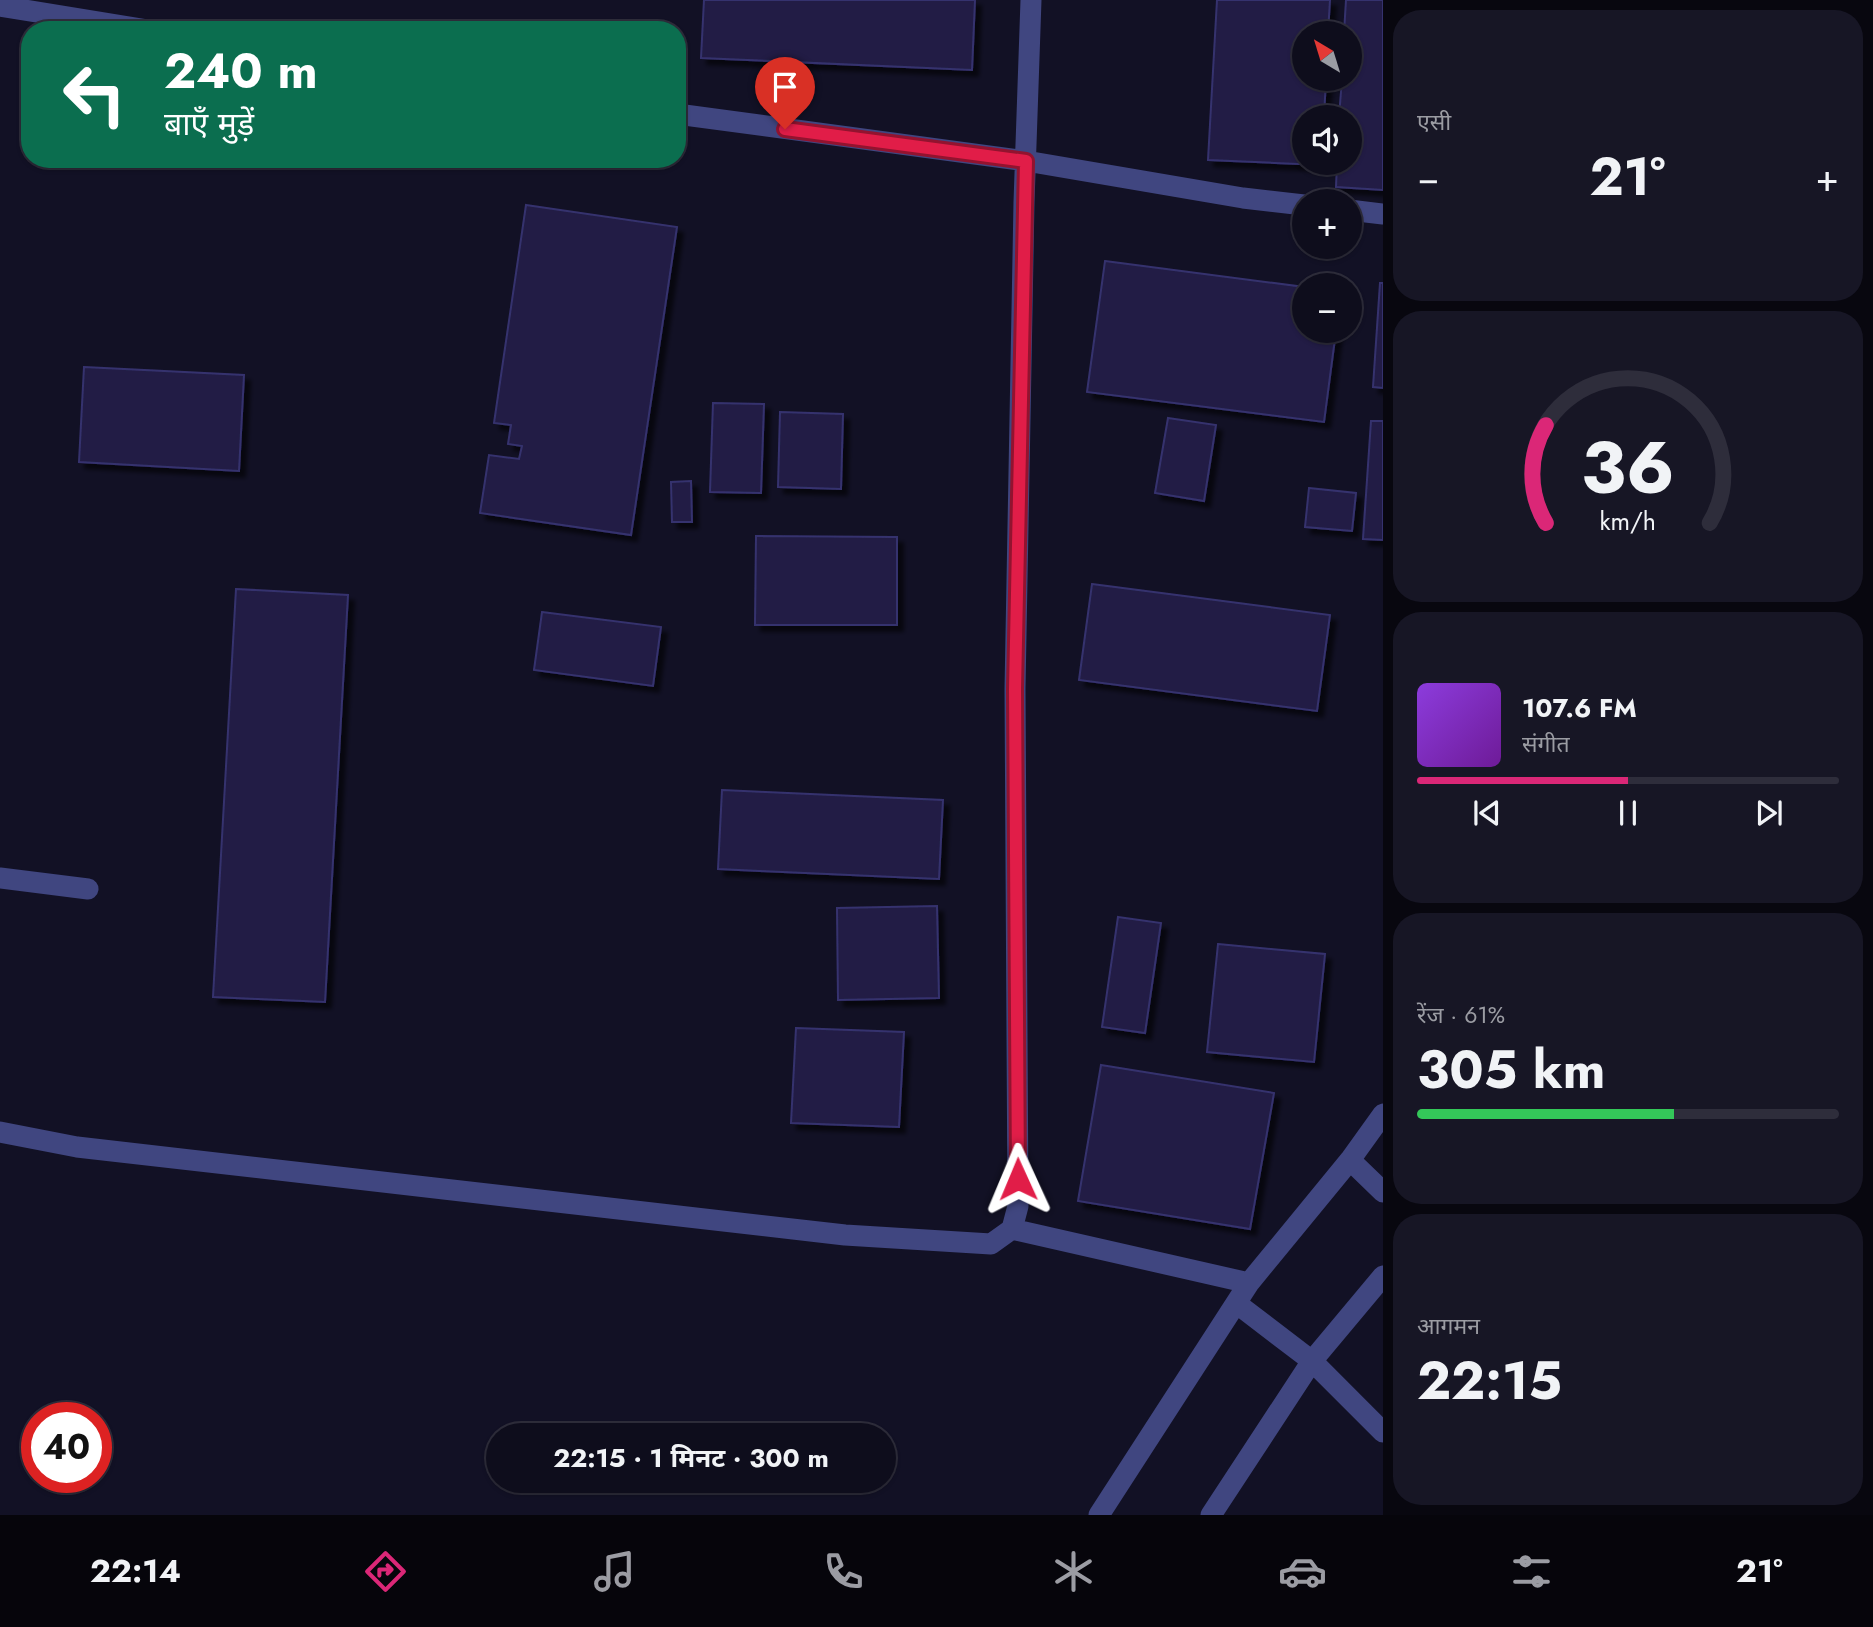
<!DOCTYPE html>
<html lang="hi">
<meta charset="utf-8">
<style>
body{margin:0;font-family:Jost,"Noto Sans Devanagari",sans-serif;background:#171625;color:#f1f3f6;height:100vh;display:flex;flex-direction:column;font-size:26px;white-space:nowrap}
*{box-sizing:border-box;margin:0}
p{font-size:23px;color:#9b9ca3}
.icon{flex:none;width:38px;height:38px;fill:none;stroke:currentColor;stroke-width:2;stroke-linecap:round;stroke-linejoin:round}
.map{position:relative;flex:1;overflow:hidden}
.sheet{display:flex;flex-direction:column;gap:10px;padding:10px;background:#08070f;width:490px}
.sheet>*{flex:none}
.top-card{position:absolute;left:21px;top:21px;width:665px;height:147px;border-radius:28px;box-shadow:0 2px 5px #0004,0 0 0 2px #2e2d3b;background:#0b6e4f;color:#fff;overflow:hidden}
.needle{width:46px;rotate:322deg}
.controls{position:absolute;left:1292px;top:21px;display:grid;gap:14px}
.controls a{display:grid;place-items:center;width:70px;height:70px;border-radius:50%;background:#0e0d1c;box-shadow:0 2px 5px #0004,0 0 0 2px #2e2d3b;font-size:35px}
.speed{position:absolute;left:21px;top:1402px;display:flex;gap:14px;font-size:35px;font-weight:700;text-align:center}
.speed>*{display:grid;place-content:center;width:91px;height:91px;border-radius:50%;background:#0e0d1c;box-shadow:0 2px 5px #0004,0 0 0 2px #2e2d3b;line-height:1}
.speed .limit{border:10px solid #d22;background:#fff;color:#111}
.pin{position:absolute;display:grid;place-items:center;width:60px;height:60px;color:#fff;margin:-72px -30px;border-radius:50% 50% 50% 0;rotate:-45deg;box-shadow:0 0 7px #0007}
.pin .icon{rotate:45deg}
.me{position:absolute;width:77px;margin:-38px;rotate:359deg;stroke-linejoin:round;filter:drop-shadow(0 0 5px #0008)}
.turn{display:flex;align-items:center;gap:24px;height:147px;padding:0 28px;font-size:32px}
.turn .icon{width:91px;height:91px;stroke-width:2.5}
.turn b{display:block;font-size:49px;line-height:60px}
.big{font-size:52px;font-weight:700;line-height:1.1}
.sheet .card{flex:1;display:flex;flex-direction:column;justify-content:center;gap:10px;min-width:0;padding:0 24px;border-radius:28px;background:#171625}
.sheet .dial{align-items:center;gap:0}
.dial svg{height:182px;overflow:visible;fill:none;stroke:#2e2d3b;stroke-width:7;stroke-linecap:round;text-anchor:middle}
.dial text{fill:#f1f3f6;stroke:none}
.song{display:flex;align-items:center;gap:21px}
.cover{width:84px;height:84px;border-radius:10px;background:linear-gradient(135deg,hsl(270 70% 55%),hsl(280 70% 35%))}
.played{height:7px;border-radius:4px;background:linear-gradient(90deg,#db2777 50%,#2e2d3b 50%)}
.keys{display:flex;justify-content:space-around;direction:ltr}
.heat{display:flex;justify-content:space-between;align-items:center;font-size:38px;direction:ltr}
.charge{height:10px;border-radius:5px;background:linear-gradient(90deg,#34c759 61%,#2e2d3b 0)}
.trip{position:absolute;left:486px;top:1423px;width:410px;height:70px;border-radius:35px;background:#0e0d1c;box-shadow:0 2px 5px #0004,0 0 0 2px #2e2d3b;font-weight:700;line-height:70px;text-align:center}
.tabs{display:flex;height:112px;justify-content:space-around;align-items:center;background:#06050b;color:#9b9ca3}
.tabs .icon{width:49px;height:49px}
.tabs .active{color:#db2777}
.tabs b{font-size:32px;color:#f1f3f6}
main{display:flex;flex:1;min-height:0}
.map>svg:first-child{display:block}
.building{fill:#211e44;stroke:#36326e;stroke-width:2;filter:url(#shadow)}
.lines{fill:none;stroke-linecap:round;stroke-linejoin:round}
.minor{stroke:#404680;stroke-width:21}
.route-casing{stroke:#92132f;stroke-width:18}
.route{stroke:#e11d48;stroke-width:12}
</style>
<main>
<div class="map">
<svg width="1383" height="1515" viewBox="0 0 1383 1515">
<defs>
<filter id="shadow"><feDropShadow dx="6" dy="6" stdDeviation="2" flood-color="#0009"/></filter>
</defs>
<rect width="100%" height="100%" fill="#121125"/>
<!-- building -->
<path class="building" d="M704,0H975L972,70L701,58Z
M1217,0H1330L1328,33H1304V79H1326L1324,117H1304V163H1322V165L1208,160Z
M1346,0H1383V190L1336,187L1337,163H1349V117H1339L1342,79H1349V33H1344Z
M526,205L677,227L631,535L480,513L489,455L519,459L522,446L508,444L511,425L494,423Z
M1105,261L1304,287V331H1336L1324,422L1087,392Z
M1380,283H1383V388L1373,387Z
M84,367L244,375L239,471L79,462Z
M713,403L764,404L761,493L710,492Z
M780,412L843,414L841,489L778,487Z
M1168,418L1216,425L1204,501L1155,493Z
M1371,421H1383V540L1363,539Z
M691,481L692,522H672L671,482Z
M1309,488L1356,493L1352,531L1305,527Z
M756,536L897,537V625H755Z
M1092,584L1330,615L1317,711L1079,680Z
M236,589L348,595L325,1002L213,997Z
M542,612L661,627L653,686L534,670Z
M722,790L943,800L939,879L718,869Z
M937,906L939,998L838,1000L837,908Z
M1118,917L1161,923L1145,1033L1102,1027Z
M1218,944L1325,954L1314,1062L1207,1052Z
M796,1028L904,1032L899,1127L791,1123Z
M1101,1065L1274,1093L1250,1229L1078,1201Z"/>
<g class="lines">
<!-- minor -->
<path class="minor" d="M0,6L148,30
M677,114L1026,161L1243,198L1304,205
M1349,210L1383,214
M0,878L88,889
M0,1132L77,1147L845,1235L991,1244L1012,1229L1018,1206L1015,689L1024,202L1031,0
M1350,1160L1383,1192
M1012,1229L1249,1283
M1236,1303L1312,1361L1383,1432
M1099,1515L1249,1283L1350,1160L1383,1114
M1211,1515L1312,1361L1383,1276"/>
</g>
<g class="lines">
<!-- route casing -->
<g class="route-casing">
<path id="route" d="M785,129L1026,161L1015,689L1018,1179"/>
</g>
<!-- route -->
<use href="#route" class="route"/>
</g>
</svg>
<div class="controls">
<a><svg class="needle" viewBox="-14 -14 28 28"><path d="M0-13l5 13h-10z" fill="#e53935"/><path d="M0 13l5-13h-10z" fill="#9b9ca3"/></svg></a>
<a><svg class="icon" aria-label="sound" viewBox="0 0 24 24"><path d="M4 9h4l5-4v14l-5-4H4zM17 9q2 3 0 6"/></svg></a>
<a>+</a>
<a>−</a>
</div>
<div class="speed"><div class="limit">40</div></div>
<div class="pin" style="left:785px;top:129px;background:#d93025"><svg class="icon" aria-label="arrive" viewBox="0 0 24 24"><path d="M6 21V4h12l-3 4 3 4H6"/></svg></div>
<svg class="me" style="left:1018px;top:1179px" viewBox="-20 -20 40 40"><path d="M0-17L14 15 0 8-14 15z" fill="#e11d48" stroke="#fff" stroke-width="4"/></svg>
<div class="trip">22:15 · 1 मिनट · 300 m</div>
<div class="top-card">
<div class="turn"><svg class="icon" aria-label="left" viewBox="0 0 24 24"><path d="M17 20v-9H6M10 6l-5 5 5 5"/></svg><div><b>240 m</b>बाएँ मुड़ें</div></div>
</div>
</div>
<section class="sheet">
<div class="card"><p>एसी</p>
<div class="heat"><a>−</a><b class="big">21°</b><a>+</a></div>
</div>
<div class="card dial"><svg viewBox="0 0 100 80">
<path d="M14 69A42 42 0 1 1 86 69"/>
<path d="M14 69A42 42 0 0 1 14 26" stroke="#db2777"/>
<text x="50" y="56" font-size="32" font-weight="700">36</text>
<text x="50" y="72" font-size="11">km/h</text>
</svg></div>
<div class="card">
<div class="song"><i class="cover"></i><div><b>107.6 FM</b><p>संगीत</p></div></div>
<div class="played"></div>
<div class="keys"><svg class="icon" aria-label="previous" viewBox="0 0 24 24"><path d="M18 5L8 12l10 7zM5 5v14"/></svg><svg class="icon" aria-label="pause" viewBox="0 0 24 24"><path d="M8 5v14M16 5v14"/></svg><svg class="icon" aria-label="next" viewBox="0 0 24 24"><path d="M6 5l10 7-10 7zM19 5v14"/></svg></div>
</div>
<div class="card"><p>रेंज · 61%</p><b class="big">305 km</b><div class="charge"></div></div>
<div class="card"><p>आगमन</p><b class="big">22:15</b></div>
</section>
</main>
<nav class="tabs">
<b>22:14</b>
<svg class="icon active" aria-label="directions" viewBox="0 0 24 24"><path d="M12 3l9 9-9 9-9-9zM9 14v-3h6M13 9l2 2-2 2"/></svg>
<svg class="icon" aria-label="music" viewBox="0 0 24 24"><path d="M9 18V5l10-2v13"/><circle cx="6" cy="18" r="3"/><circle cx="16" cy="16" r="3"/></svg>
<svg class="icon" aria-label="phone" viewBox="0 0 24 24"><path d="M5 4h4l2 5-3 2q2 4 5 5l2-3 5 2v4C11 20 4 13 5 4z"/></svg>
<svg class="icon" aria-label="climate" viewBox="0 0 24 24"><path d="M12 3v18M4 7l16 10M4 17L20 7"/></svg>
<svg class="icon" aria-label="car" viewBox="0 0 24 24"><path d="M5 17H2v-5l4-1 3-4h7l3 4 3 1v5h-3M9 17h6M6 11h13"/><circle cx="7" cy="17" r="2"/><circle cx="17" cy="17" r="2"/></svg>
<svg class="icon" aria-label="filters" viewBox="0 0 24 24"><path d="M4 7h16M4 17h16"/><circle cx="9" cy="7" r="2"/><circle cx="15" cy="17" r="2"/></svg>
<b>21°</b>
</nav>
